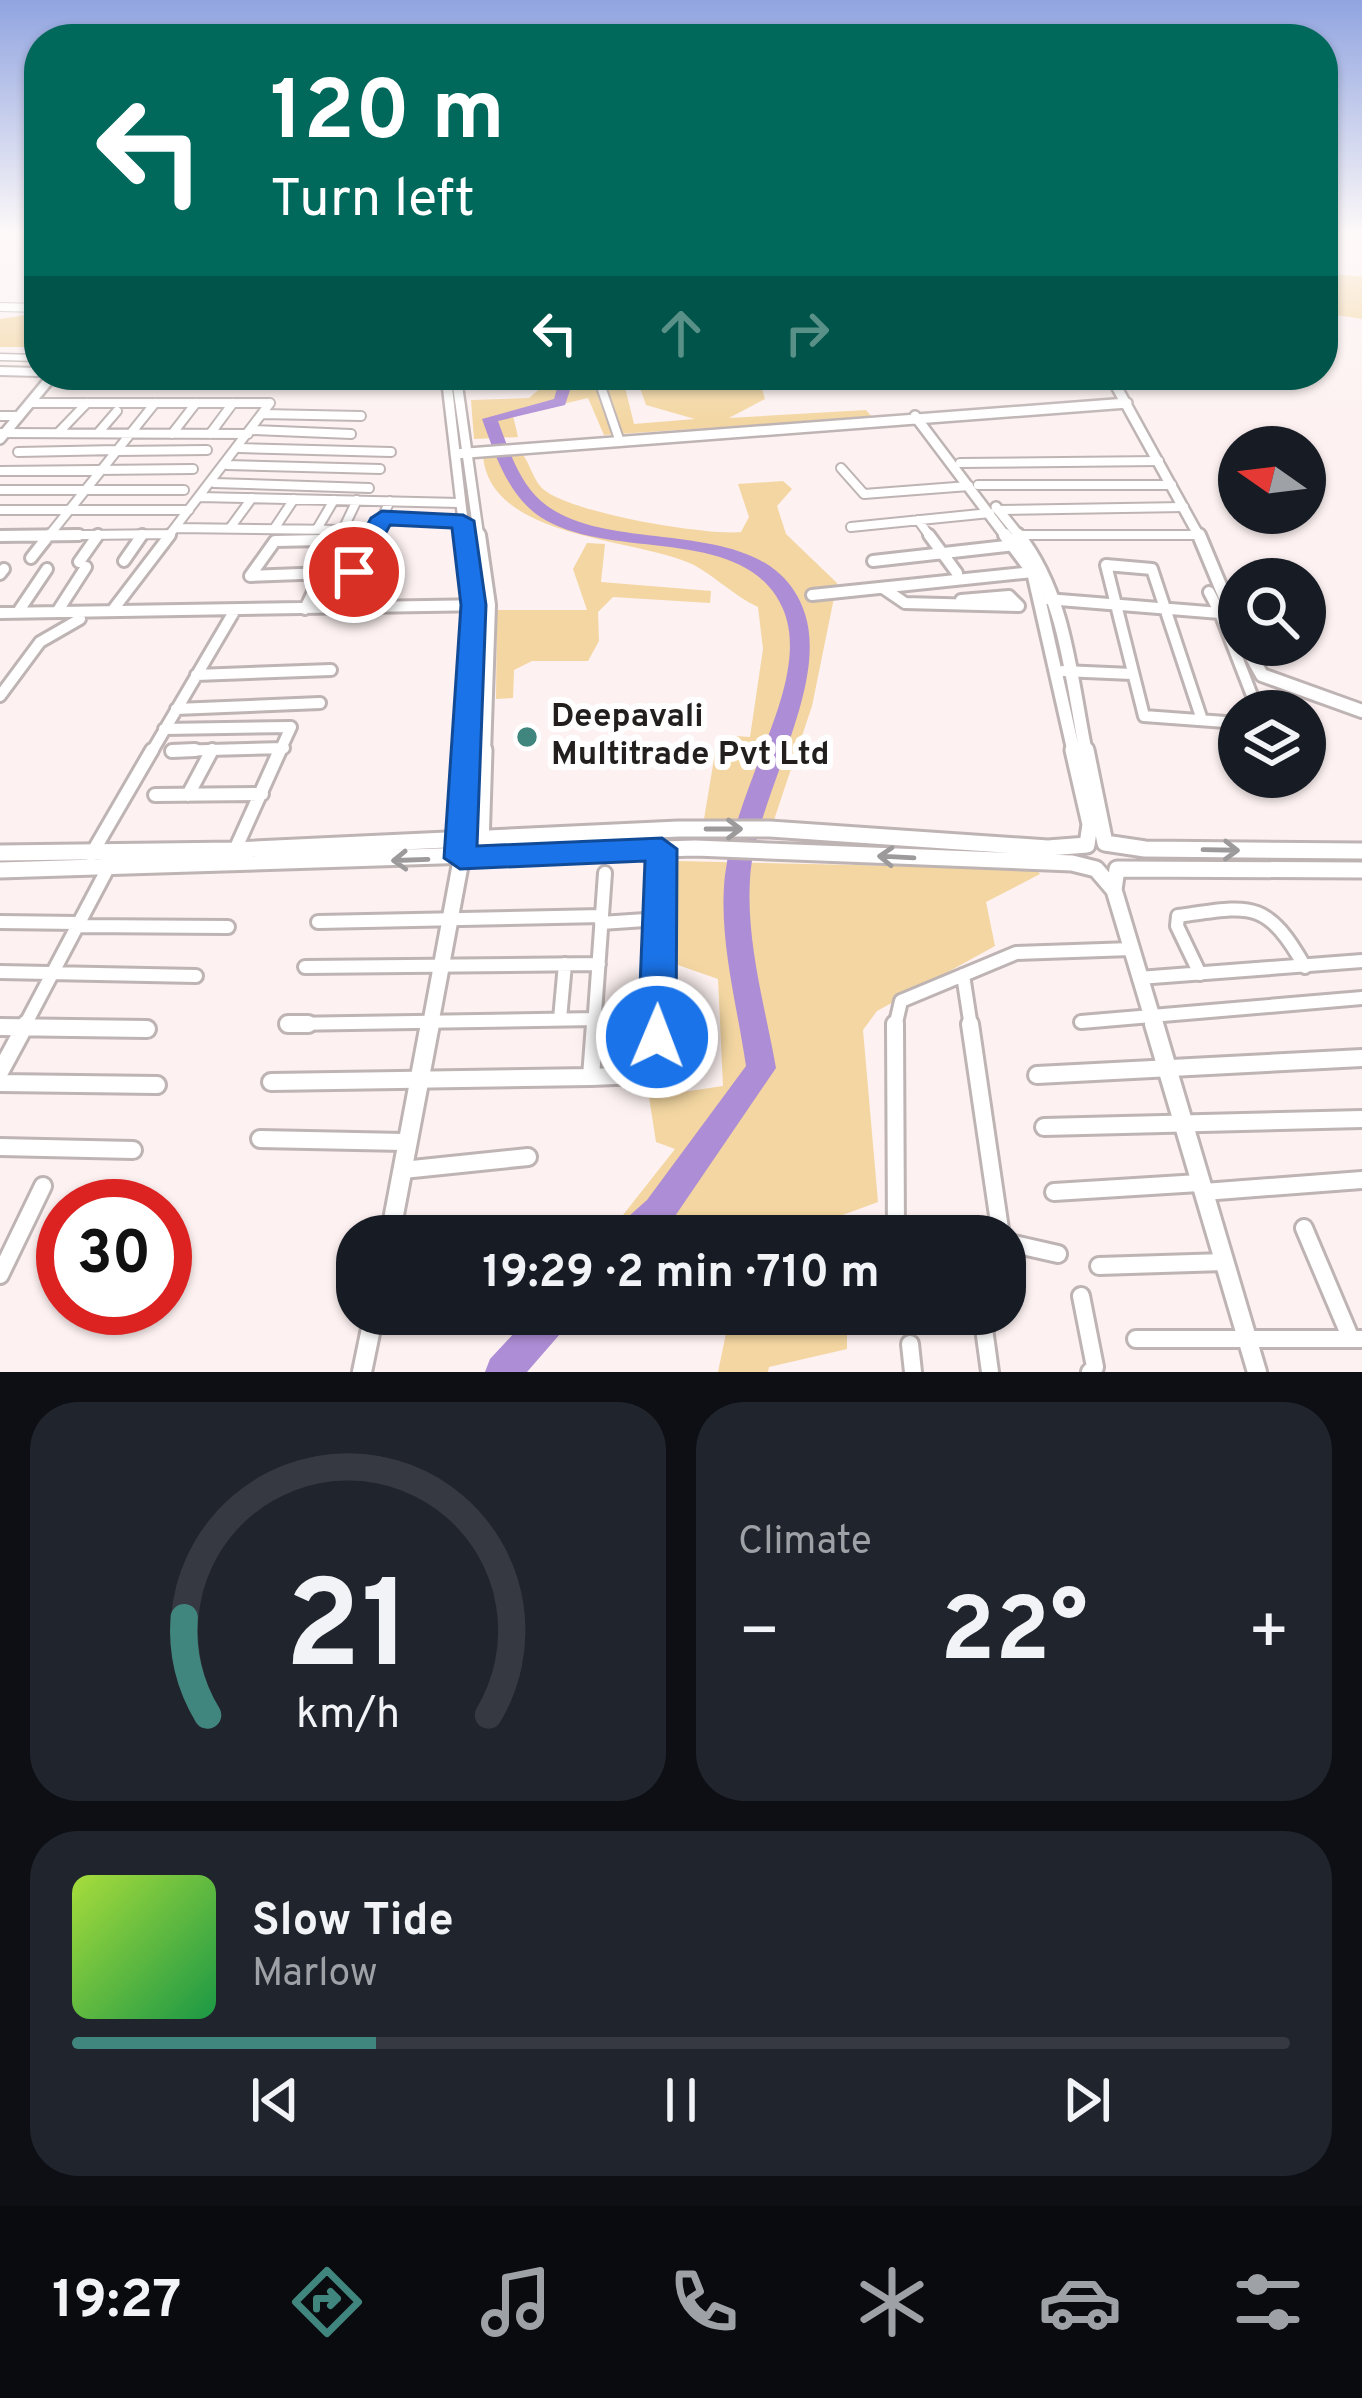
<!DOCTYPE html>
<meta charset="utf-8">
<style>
body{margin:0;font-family:Overpass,sans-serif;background:#20242c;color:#f1f3f6;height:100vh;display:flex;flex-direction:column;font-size:45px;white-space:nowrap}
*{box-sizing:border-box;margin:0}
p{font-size:39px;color:#9ea1a6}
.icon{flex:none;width:66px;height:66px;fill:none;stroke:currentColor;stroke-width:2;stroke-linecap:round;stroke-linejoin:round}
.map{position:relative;height:1372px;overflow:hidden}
.side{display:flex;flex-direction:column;gap:30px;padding:30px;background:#0d0f14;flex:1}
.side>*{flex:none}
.banner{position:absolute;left:24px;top:24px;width:1314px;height:366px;border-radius:48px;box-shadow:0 3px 9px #0004;background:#00695c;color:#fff;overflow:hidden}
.needle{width:78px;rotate:284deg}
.fabs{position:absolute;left:1218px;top:426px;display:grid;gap:24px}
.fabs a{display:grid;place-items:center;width:108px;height:108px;border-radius:50%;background:#171b24;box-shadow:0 3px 9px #0004;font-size:60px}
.speed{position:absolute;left:36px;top:1179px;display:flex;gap:24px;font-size:60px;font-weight:700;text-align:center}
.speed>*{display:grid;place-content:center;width:156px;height:156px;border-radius:50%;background:#171b24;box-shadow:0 3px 9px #0004;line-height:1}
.speed .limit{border:18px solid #d22;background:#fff;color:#111}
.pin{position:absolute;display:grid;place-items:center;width:102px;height:102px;color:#fff;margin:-51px;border:6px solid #fff;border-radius:50%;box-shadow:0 3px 12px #0007}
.me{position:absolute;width:132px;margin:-66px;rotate:1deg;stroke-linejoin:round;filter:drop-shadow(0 0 9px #0008)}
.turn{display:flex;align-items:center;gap:42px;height:252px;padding:0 48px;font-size:54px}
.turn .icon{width:156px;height:156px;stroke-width:2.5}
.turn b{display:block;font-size:84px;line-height:102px}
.lanes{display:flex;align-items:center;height:114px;padding:0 48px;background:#0003;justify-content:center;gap:60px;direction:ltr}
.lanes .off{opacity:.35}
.big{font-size:90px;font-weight:700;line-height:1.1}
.side .card{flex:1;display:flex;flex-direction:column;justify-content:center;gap:18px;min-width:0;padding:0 42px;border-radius:48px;background:#20242c}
.side .dial{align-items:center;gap:0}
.dial svg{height:312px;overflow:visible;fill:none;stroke:#363941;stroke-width:7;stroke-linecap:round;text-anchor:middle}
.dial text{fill:#f1f3f6;stroke:none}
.song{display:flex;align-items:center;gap:36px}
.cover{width:144px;height:144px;border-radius:18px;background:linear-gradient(135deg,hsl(80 70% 55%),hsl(140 70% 35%))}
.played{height:12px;border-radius:6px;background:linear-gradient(90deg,#40867e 25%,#363941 25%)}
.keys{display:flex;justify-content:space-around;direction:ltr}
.heat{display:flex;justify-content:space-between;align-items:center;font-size:66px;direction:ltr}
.side .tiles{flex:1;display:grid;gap:30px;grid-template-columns:1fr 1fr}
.card:last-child{grid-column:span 2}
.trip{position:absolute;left:336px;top:1215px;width:690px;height:120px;border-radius:48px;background:#171b24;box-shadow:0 3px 9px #0004;font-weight:700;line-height:120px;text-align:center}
.tab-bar{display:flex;height:192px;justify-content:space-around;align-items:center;background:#090b0e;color:#9ea1a6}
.tab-bar .icon{width:84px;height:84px}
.tab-bar .selected{color:#40867e}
.tab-bar b{font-size:54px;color:#f1f3f6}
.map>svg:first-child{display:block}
.green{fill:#f3d6a1}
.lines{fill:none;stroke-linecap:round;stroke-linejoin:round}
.river{fill:#ad8dd5;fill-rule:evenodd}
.minor-far4-casing{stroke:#bfb4b4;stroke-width:9}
.minor-far3-casing{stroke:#bfb4b4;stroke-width:12}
.minor-far2-casing{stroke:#bfb4b4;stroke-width:16}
.minor-far1-casing{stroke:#bfb4b4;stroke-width:18}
.minor-casing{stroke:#bfb4b4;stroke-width:22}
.tertiary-far4-casing{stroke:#bfb4b4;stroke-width:10}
.tertiary-far3-casing{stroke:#bfb4b4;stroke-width:14}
.tertiary-far2-casing{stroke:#bfb4b4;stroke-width:18}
.tertiary-far1-casing{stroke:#bfb4b4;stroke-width:21}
.tertiary-casing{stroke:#bfb4b4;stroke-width:24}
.minor-far4{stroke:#fff;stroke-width:6}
.minor-far3{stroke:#fff;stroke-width:8}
.minor-far2{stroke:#fff;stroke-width:10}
.minor-far1{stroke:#fff;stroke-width:12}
.minor{stroke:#fff;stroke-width:16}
.tertiary-far4{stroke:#fff;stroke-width:8}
.tertiary-far3{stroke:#fff;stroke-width:9}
.tertiary-far2{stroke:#fff;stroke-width:12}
.tertiary-far1{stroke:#fff;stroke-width:15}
.tertiary{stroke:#fff;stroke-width:18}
.oneway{stroke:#9c9a9a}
.route{fill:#1a73e8;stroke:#114b97;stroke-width:3}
.poi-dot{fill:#40867e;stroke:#fff;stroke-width:4.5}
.labels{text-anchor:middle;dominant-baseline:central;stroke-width:12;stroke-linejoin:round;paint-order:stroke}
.poi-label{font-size:33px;font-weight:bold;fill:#231f1f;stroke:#fff;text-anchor:start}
</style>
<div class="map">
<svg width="1362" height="1372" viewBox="0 0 1362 1372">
<rect width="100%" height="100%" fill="#fdf1f1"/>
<!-- green -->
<path class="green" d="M1323,274L1362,276V319L1323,313Z
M39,313V347H0V319Z
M538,375H622L634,424L695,419L646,405L640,388C661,366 735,368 760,382L765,399L729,418L866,410L872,417L604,435L588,398L513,416L518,437L474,439L471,400L529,398L543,386Z
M522,453C529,463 533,477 540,486C561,512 707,536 741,532L749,517L738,484L783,481L792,489L777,506L786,534L837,583L812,706L774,820L704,819L715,753L735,736L750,737L763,649L758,607C732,595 710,571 687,562C625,537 490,537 483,456Z
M587,543L605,544L601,582L711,591L710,603L613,597L598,612L599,641L588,661H532L514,670L513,698L496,699L497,610H587L573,569Z
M676,861L1036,869L1040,874L986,902L995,946L877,1011L863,1030L878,1202L829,1220L830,1236H635L623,1215L675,1149L656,1142L649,1097L723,1086L718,979L675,964Z
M730,1314H847V1349L769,1367L768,1372H718Z"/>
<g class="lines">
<!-- river -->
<path class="river" d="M561,375H575L565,405L498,421C508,448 519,482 541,501C609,561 771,507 805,614C829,689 754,800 750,879C746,942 765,1006 776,1068L671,1222L655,1236H614L619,1225L647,1200L746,1066C737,1004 718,938 725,875C730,835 745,798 759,760C775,718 803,655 783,609C743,517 594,568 529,508C505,486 493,449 482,419L554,399Z
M532,1314H572L567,1326L527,1372H485L490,1359Z"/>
<!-- minor-far4 casing -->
<g class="minor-far4-casing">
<path id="minor-far4" d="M0,357L39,358"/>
</g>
<!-- minor-far3 casing -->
<g class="minor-far3-casing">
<path id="minor-far3" d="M0,371L39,372
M597,375L620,442
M69,379L191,382
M30,403H270
M262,414L361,416
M0,416H19
M251,430L351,434
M0,433L248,434
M58,433L87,403
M98,433L117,411
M172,434L196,403
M210,434L233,403
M239,448L391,452
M117,451L207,450
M18,452L117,450
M960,463L1159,461
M227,465L380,469
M841,468L864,494L969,486
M0,471L193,469
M214,483L369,488
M978,485H1172
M0,490H184
M199,497L460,503
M0,510H189
M998,510L1184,507
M382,517L463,521
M918,520L931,538
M851,527L990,513
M175,528L342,530
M230,528L252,498
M274,529L294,499
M317,529L334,500
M1019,535H1199
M0,536L170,534
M47,538L155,403
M167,538L270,403
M339,538L357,500
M372,538L390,501"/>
</g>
<!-- minor-far2 casing -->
<g class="minor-far2-casing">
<path id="minor-far2" d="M929,535L957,573
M0,536L79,535
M371,539L354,572L250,576L275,541Z
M31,558L49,535
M124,561L142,535
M873,561L1015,545
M79,562L98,535
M0,574L4,569
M883,588L905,603L1019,606
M1209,592L1220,613
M812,595L1033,572
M1047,599L1220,613L1258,711
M961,600L1009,596L1019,606
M305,609L340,535
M112,611L170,535
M18,612L47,569
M57,612L86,567
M0,613L489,605
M1063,671L1132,674
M196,675L331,670
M0,696L40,642L80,619
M176,709L320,703
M1202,720L1152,569L1106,565L1144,716L1239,723
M164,729L291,727L279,753
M172,751L284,748
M151,753L235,610"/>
</g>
<!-- minor-far1 casing -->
<g class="minor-far1-casing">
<path id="minor-far1" d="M172,751L195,750
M155,795L262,794
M188,795L212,750
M235,850L280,750
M91,855L152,750
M0,922L78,923
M318,922L602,916
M601,923L660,919
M76,926L228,927
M305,967L599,964
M0,972L196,976
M1200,974L1177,926L1178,916C1250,906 1266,898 1305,967
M963,975L971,1027
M1139,978L1362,961
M560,1019L565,964
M1081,1022L1362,998
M288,1024L595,1019L658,1007
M24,1027L108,868
M594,1027L605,873
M657,1027L662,849
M895,1027L901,1001L1016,953L1131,949"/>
</g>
<!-- minor casing -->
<g class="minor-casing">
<path id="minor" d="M288,1024H308
M595,1024L591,1077L639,1075L656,1067L657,1024
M895,1024L896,1236
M970,1024L1001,1236
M0,1027L147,1029
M0,1072L26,1024
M1037,1075L1362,1058
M271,1082L591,1077
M0,1083L157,1085
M1044,1127L1362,1119
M260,1139L404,1142
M0,1147L133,1150
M403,1170L528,1157
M1054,1192L1199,1183
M1204,1192L1362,1180
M1304,1228L1351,1339
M1005,1242L1058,1254
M1099,1266L1224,1262
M0,1275L43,1186
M1081,1296L1095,1367L1090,1372
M982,1314L990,1372
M1136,1339H1362
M910,1344L913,1372"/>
</g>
<!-- tertiary-far4 casing -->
<g class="tertiary-far4-casing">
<path id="tertiary-far4" d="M0,307L39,308"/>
</g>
<!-- tertiary-far3 casing -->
<g class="tertiary-far3-casing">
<path id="tertiary-far3" d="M446,375L465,538
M456,375L479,538
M1110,375L1200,538
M915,416L1007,538
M0,439L53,375
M455,454L1127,403
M996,507L1021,538"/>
</g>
<!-- tertiary-far2 casing -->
<g class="tertiary-far2-casing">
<path id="tertiary-far2" d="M465,535L473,605L468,753
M479,535L489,605L484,753
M1005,535L1033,572L1074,753
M1018,535C1066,595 1071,680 1086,753
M1199,535L1239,631
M1245,645L1262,675L1362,711"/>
</g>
<!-- tertiary-far1 casing -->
<g class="tertiary-far1-casing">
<path id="tertiary-far1" d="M1086,750L1105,843L1145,849L1362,851
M481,845L484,750
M0,853L235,850L678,829H770L1048,848L1087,845L1090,824L1073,750
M0,870L695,848L1072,863L1096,869L1114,890
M430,1027L465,839L468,750
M1155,1027L1114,890L1117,869L1362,870"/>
</g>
<!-- tertiary casing -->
<g class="tertiary-casing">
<path id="tertiary" d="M1154,1024L1257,1372
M390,1236L430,1024
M362,1372L374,1314"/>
</g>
<!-- minor-far4 -->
<use href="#minor-far4" class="minor-far4"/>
<!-- minor-far3 -->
<use href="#minor-far3" class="minor-far3"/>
<!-- minor-far2 -->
<use href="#minor-far2" class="minor-far2"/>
<!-- minor-far1 -->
<use href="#minor-far1" class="minor-far1"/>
<!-- minor -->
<use href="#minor" class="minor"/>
<!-- tertiary-far4 -->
<use href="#tertiary-far4" class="tertiary-far4"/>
<!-- tertiary-far3 -->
<use href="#tertiary-far3" class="tertiary-far3"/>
<!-- tertiary-far2 -->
<use href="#tertiary-far2" class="tertiary-far2"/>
<!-- tertiary-far1 -->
<use href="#tertiary-far1" class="tertiary-far1"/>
<!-- tertiary -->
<use href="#tertiary" class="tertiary"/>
</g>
<!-- one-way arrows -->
<defs><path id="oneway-shaft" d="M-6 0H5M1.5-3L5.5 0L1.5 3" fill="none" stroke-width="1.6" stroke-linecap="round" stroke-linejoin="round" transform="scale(3)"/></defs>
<g class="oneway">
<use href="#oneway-shaft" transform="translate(724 829)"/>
<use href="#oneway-shaft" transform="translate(1221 850) rotate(1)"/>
<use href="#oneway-shaft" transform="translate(896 857) rotate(-177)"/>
<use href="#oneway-shaft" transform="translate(410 860) rotate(178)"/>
</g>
<!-- sky -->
<linearGradient id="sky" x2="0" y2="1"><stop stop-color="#90a4e0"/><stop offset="0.55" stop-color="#fef9f9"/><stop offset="1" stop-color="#fef9f9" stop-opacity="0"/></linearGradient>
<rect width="1362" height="425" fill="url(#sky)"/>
<!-- route -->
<path class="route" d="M382,511L463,515L474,521L486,605L477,846L662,838L677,849L676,1037L670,1048L657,1052L644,1048L638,1037L645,861L460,869L444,858L461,605L452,528L390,525L362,577H346L342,572L371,518Z"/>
<!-- markers -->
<circle class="poi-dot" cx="527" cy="737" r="12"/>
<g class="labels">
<!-- poi labels -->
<g class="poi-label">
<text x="551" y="718">Deepavali<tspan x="551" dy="38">Multitrade Pvt Ltd</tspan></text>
</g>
</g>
</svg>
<div class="fabs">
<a><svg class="needle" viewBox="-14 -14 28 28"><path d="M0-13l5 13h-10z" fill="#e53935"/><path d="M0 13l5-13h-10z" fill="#9ea1a6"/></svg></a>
<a><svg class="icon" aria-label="search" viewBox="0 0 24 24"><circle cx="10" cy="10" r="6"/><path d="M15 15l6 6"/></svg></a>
<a><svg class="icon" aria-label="layers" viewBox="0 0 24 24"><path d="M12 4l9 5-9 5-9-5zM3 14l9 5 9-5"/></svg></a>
</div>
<div class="speed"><div class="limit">30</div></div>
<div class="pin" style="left:354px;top:572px;background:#d93025"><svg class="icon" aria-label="arrive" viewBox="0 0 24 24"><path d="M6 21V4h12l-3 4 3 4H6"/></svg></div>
<svg class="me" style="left:657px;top:1037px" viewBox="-20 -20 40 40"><circle r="17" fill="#1a73e8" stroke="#fff" stroke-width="3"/><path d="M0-11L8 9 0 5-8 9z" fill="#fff"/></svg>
<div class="trip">19:29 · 2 min · 710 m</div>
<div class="banner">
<div class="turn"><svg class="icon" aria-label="left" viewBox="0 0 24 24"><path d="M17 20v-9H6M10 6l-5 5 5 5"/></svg><div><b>120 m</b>Turn left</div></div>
<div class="lanes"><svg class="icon" aria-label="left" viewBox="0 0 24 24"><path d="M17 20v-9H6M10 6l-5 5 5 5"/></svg><svg class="icon off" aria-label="ahead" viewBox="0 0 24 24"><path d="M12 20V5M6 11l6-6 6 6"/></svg><svg class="icon off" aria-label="right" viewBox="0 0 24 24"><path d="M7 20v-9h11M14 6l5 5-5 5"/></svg></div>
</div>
</div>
<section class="side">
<div class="tiles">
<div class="card dial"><svg viewBox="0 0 100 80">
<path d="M14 69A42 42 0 1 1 86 69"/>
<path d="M14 69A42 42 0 0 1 8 44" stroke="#40867e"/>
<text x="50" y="56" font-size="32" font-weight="700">21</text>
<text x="50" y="72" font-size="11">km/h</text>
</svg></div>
<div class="card"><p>Climate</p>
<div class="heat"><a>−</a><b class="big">22°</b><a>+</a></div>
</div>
<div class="card">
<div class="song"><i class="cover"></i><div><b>Slow Tide</b><p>Marlow</p></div></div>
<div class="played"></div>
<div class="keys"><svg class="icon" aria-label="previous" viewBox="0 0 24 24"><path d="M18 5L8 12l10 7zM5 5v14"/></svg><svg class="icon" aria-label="pause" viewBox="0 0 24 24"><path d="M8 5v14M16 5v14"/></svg><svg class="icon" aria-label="next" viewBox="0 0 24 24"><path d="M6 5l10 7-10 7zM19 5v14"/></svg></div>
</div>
</div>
</section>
<nav class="tab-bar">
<b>19:27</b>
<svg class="icon selected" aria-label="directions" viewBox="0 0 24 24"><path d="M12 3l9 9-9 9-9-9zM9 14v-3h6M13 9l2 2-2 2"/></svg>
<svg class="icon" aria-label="music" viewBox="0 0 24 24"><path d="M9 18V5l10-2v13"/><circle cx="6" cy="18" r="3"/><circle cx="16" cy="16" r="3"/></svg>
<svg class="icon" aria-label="phone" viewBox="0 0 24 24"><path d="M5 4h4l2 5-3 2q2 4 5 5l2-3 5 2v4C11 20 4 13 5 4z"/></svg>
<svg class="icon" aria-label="climate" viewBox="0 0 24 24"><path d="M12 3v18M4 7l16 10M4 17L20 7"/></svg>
<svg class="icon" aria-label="car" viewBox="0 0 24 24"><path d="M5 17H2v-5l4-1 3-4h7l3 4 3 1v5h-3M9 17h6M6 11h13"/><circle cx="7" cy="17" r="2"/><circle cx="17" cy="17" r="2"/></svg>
<svg class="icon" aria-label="filters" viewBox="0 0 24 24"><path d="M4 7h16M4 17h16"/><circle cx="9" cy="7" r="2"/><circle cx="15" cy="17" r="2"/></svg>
</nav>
